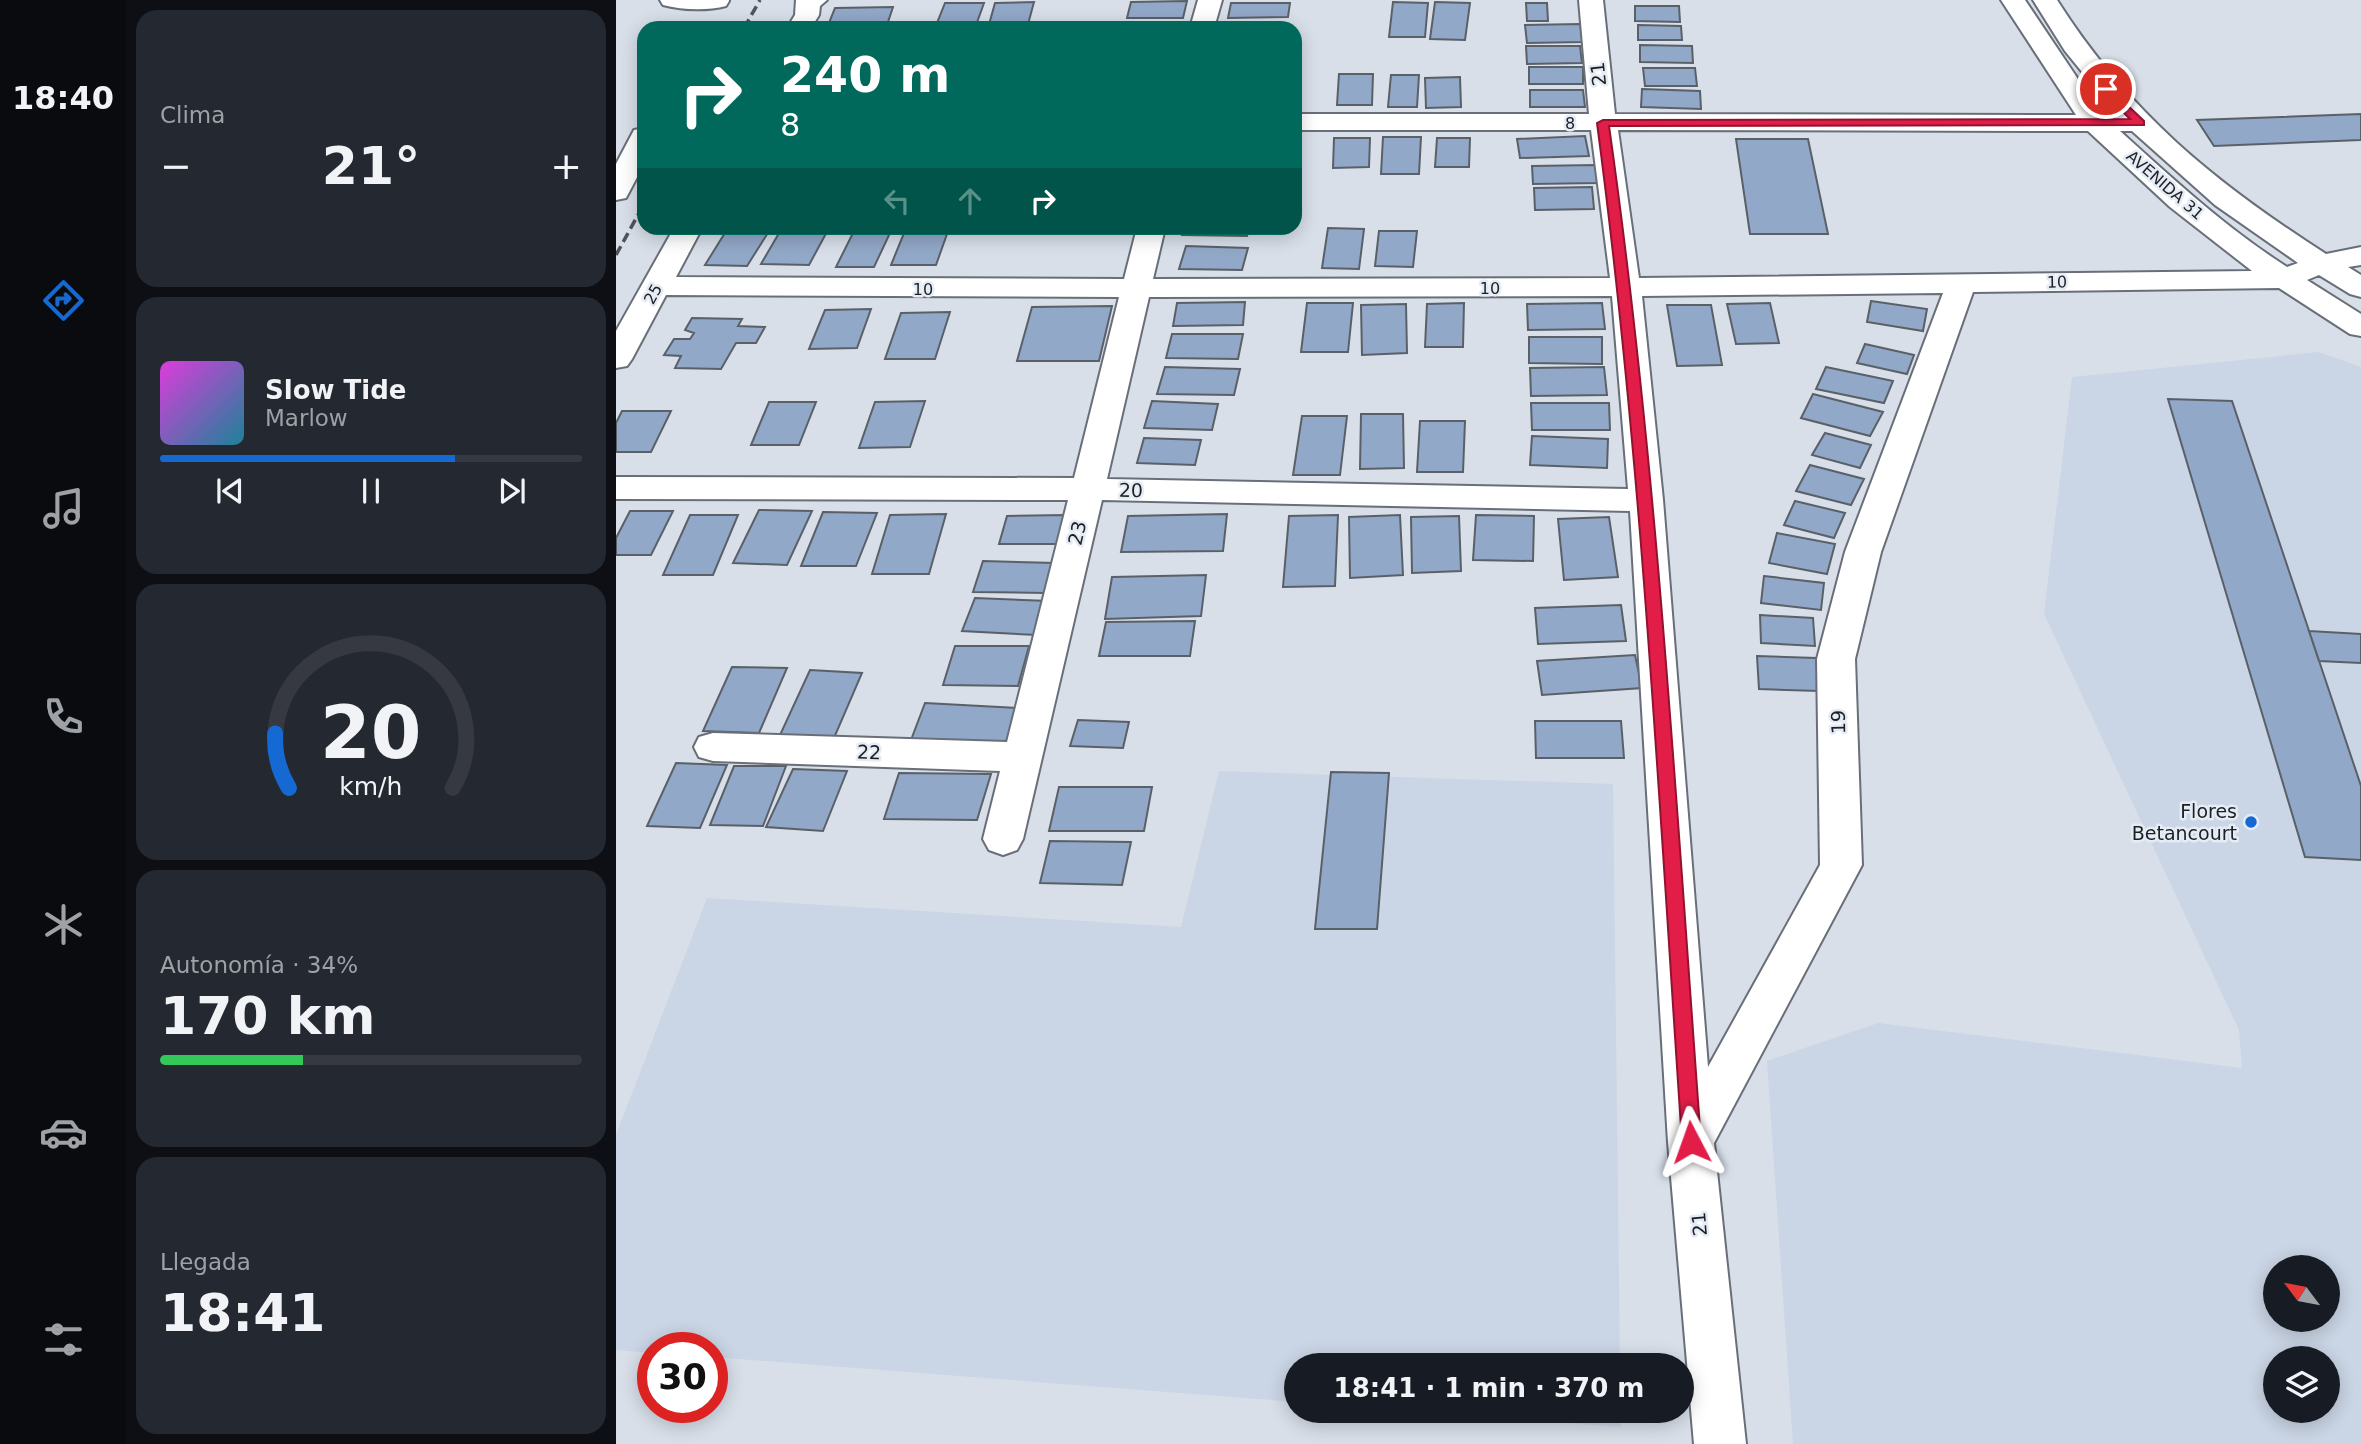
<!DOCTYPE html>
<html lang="es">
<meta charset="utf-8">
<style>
body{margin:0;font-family:"DejaVu Sans",sans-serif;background:#242831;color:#f1f3f6;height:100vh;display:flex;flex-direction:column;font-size:26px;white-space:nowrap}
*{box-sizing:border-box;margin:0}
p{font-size:23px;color:#9ea1a6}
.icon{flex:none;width:38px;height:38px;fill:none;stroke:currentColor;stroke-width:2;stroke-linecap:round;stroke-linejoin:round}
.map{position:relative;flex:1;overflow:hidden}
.sheet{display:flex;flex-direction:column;gap:10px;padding:10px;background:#0d0f14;width:490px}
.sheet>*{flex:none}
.top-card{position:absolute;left:21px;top:21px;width:665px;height:214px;border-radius:21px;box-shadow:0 4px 18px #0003;background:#00695c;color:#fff;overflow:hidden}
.needle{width:46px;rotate:302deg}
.tools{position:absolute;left:1647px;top:1255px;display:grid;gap:14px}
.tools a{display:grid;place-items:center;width:77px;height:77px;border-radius:50%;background:#171b24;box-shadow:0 4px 18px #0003;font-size:35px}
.speed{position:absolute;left:21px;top:1332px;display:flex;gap:14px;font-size:35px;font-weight:700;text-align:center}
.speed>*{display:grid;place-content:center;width:91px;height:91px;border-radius:50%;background:#171b24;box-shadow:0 4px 18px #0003;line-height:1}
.speed .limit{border:10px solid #d22;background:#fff;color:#111}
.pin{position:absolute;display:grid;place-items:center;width:60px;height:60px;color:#fff;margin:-30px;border:4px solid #fff;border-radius:50%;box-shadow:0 2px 7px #0007}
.me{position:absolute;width:77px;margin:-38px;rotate:356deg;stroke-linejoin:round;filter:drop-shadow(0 0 5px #0008)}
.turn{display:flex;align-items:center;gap:24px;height:147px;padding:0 28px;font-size:32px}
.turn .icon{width:91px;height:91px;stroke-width:2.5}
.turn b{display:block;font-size:49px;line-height:60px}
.lanes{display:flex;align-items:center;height:66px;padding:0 28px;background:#0003;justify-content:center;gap:35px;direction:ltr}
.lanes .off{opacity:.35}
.big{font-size:52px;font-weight:700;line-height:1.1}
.sheet .tile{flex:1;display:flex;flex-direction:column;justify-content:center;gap:10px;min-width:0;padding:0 24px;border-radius:21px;background:#242831}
.sheet .dial{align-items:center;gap:0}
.dial svg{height:182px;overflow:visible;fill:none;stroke:#363941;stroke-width:7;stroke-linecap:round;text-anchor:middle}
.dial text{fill:#f1f3f6;stroke:none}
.song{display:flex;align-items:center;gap:21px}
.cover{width:84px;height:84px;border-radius:10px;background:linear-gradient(135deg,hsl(300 70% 55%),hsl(190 70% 35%))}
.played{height:7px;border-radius:4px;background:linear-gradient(90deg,#1469d2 70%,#363941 70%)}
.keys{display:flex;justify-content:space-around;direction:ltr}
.heat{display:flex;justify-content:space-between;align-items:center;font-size:38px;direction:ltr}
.charge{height:10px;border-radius:5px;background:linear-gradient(90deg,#34c759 34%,#363941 0)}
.trip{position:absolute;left:668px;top:1353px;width:410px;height:70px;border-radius:35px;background:#171b24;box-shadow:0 4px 18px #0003;font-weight:700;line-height:70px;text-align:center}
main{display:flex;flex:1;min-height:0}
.dock{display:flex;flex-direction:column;width:126px;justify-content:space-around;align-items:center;background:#090b0e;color:#9ea1a6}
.dock .icon{width:49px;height:49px}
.dock .active{color:#1469d2}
.dock b{font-size:32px;color:#f1f3f6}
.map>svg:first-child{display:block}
.built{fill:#cad5e5;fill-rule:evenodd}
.building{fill:#92a8c8;stroke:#5a6068;stroke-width:2}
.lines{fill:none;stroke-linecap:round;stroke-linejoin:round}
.minor-casing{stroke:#696f78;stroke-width:4}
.minor{fill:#fff;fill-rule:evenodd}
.rail{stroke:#505459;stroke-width:3.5;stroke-dasharray:10 5;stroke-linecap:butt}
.route{fill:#e11d48;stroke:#92132f;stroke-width:2}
.poi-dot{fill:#1469d2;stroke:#e5ecf6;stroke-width:2.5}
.labels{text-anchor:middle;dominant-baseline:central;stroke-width:5;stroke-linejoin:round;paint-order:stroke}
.far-street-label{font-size:16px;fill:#1d2023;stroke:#e5ecf6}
.street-label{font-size:19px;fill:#1d2023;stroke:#e5ecf6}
.poi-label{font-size:19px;fill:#1d2023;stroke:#e5ecf6;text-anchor:end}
</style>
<main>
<nav class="dock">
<b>18:40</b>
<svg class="icon active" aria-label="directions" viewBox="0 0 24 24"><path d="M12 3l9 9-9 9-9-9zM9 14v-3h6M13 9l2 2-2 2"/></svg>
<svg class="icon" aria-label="music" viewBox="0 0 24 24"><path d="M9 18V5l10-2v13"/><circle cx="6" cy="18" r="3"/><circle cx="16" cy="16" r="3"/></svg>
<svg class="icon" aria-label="phone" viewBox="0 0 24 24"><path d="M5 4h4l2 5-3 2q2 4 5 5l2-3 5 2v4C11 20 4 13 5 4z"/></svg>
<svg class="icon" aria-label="climate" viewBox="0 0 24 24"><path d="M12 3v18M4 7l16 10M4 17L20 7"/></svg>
<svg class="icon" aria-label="car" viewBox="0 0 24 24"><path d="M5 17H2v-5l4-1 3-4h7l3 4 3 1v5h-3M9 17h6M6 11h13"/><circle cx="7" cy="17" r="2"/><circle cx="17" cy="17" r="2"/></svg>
<svg class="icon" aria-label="filters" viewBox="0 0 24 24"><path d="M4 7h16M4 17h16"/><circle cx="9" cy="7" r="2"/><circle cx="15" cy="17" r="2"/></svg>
</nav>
<section class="sheet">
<div class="tile"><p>Clima</p>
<div class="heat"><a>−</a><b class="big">21°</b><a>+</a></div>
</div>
<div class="tile">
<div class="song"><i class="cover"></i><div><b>Slow Tide</b><p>Marlow</p></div></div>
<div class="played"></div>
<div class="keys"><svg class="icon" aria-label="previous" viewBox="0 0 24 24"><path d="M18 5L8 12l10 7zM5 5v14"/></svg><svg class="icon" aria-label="pause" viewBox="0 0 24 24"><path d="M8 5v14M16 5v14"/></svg><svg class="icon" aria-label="next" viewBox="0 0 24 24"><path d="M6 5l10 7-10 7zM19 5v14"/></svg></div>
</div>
<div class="tile dial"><svg viewBox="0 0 100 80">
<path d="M14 69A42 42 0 1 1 86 69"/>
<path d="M14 69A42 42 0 0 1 8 45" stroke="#1469d2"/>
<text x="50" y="56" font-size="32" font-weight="700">20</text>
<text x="50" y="72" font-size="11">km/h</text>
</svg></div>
<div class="tile"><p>Autonomía · 34%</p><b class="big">170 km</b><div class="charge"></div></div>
<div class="tile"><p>Llegada</p><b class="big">18:41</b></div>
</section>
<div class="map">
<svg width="1745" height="1444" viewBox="0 0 1745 1444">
<rect width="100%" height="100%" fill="#d8dfe9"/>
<!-- built -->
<path class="built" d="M1703,352L1745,367V1444H1177L1151,1061L1262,1023L1626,1068L1623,1030L1428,614L1456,377ZM1659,1267H1712V1320H1659ZM1659,1358H1712V1410H1659Z
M603,771L997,784L1004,1365H681V1402L96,1357V1348H37V1353L0,1350V1135L91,898L565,927Z
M791,1411H1005V1427Z"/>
<!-- building -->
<path class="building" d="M571,1L567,18H511L515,2Z
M418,2L411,28H372L379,3Z
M777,2L812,3L809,37H773Z
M819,2L854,3L849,40L814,39Z
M329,3H368L359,28H319Z
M615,3H674L672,17L612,18Z
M910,3H931L932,21H911Z
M1019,6H1063L1064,22L1019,21Z
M277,7L272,22L213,23L219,8Z
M563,23V28H508V24Z
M613,23L671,24L670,28H612Z
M964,24L967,42L911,43L909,25Z
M1022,25L1065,26L1066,40H1022Z
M1024,45L1076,46L1077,63L1024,62Z
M910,46H964L966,63L911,64Z
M913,67H967V84H913Z
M1027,68H1079L1081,86H1029Z
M723,74H757L756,105H721Z
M775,75H803L801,107H772Z
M844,77L845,107L810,108L809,78Z
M1026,89L1084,91L1085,109L1025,107Z
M914,90H967L969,107H914Z
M1745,114V140L1598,146L1581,120Z
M969,136L973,156L904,158L901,139Z
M767,137H805L803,174H765Z
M718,138H754L753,167L717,168Z
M821,138H854L853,167H819Z
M1120,139H1192L1212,234H1134Z
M980,165L982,183L917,184L916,166Z
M976,187L978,209L919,210L918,188Z
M112,228H155L131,266L89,265Z
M166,228H213L193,265L145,264Z
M452,228H513L512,232L450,233Z
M568,228H633L631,236L566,235Z
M712,228L748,229L743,269L706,268Z
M763,231H801L797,267L759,266Z
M237,233H274L258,267H220Z
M288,233L331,234L320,265H275Z
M570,246L632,248L626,270L563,269Z
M1255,301L1311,309L1307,331L1251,322Z
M629,302L627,325L557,326L561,303Z
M691,303H737L732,352H685Z
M848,303L847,347H809L811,304Z
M986,303L989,329L912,330L911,304Z
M1154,303L1163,343L1120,344L1111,304Z
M790,304L791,353L746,355L745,305Z
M1051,305H1095L1106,365L1061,366Z
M496,306L483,361H401L416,307Z
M255,309L241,348L193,349L209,310Z
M334,312L319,359H269L285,313Z
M76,318L126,319L122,326L149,327L140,343H120L105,369L59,368L65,356L48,355L58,339H74L78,333L69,330Z
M556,334H627L622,359L550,358Z
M913,337H986V364L913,363Z
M1249,344L1298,355L1291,374L1241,363Z
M549,367L624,369L618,395L541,394Z
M988,367L991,395L915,396L914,368Z
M1210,367L1277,381L1268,403L1200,389Z
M1197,394L1267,412L1254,436L1185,418Z
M1552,399L1616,401L1745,786V860L1689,857Z
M309,401L294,447L243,448L259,402Z
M536,401L602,404L596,430L528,428Z
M153,402H200L183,445H135Z
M915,403H993L994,430H916Z
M6,411H55L35,452H0V423Z
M745,414H787L788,468L744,469Z
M686,416H731L724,475H677Z
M804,421H849L847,472H801Z
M1209,433L1255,445L1244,468L1196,455Z
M916,436L992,439L991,468L914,465Z
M528,438L585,440L579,465L521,463Z
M1194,465L1248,479L1235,505L1180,491Z
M1179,501L1229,513L1218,538L1168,525Z
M143,510L196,511L171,565L117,563Z
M14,511H57L35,555H0V538Z
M207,512L261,513L240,566H185Z
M330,514L313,574H256L274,515Z
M611,514L607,551L505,552L512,516Z
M74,515H122L97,575H47Z
M450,515L443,544H383L391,516Z
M722,515L719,586L667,587L673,516Z
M784,515L787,575L734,578L733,517Z
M860,515L918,516L917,561L857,560Z
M843,516L845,571L796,573L795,517Z
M993,517L1002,577L948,580L942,519Z
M1161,533L1219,544L1211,574L1153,563Z
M367,561L440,563L430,593L357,592Z
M590,575L585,616L489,619L496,577Z
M1148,576L1208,583L1205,610L1145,603Z
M359,598L433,601L421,635L346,631Z
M1005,605L1010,641L922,644L919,608Z
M1144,615L1197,618L1199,646L1145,643Z
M579,621L574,656H483L490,622Z
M1693,631L1745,634V663L1703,661Z
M339,646H413L402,686L327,685Z
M1019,655L1026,688L926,695L921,661Z
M1141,656L1200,658L1203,691L1143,689Z
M116,667L171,668L143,733L87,731Z
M194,670L246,673L218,738L164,735Z
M309,703L404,708L391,745L295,740Z
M462,720L513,722L507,748L454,746Z
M919,721H1005L1008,758H920Z
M60,763L111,765L84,828L31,826Z
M118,766H170L147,826L94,825Z
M177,769L231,771L207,831L150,827Z
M715,772L773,773L761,929H699Z
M283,773L375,774L361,820L268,819Z
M443,787H536L528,831H433Z
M434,841L515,842L506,885L424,883Z"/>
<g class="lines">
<!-- minor casing -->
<g class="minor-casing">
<path id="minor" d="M44,0H113V1L110,6C91,11 66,10 47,5Z
M180,0H211L204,6L203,15L195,28H171L179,15Z
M582,0H606L598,28H574Z
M963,0H987L999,114L1460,115L1385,0H1409L1486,115H1501L1449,51L1417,0H1441C1513,113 1598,182 1710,254L1745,247V265L1732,267L1745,275V297L1734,294L1703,275L1691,280L1745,314V336L1734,334L1663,288L1357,292L1265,552L1239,659L1246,865L1098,1143L1130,1444H1078L1052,1142L1014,511L486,500L407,839L401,850L387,855L373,850L367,839L384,771L97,761L83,757L78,747L83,737L97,733L391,742L452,500L0,499V477L458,478L503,297L50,295L16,359L11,366L0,368V331L58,228H86L60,277L508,279L521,228H549L537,279L994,278L975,130H679V114H973ZM1002,130L1472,131L1554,207L1636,271L1023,278ZM1504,131H1516L1599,205L1682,263L1671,267C1610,228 1557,179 1504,131ZM1327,293L1229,552L1201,659L1204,865L1092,1067L1047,500L1026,296ZM996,296L1012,489L491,479L533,297Z
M28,128V164L10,198L0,200V164L18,130Z"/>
</g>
<!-- minor -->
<use href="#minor" class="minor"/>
<!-- rail -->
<path class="rail" d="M128,28L144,0
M0,255L28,204"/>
</g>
<!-- route -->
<path class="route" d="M1490,85L1528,121V125L993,126C1041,463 1060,803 1085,1142L1082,1148L1075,1151L1068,1148L1066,1142C1043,802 1026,461 981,123L987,120L1514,119L1486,91L1485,89Z"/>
<!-- markers -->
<circle class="poi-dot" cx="1635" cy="822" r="7"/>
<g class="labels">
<!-- far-street labels -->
<g class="far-street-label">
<text x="954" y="123">8</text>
<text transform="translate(1549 185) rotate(41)">AVENIDA 31</text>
<text transform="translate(1441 282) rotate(-1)">10</text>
<text x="874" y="288">10</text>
<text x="307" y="289">10</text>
<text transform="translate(37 294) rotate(-61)">25</text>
</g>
<!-- street labels -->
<g class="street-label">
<text transform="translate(982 74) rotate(-96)">21</text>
<text transform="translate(515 490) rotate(1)">20</text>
<text transform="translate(461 533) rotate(-77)">23</text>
<text transform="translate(1222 722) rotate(-91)">19</text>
<text transform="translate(253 752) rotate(2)">22</text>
<text transform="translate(1083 1224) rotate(-95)">21</text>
</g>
<!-- poi labels -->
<g class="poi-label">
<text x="1621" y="811">Flores<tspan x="1621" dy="22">Betancourt</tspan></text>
</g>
</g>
</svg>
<div class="tools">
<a><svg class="needle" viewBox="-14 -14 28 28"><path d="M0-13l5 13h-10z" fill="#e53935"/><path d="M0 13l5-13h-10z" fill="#9ea1a6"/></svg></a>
<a><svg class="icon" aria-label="layers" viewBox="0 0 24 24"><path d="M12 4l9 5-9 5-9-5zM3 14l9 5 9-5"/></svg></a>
</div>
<div class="speed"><div class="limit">30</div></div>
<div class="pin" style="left:1490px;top:89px;background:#d93025"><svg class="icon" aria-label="arrive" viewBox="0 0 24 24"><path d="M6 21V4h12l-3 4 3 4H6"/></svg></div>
<svg class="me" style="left:1075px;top:1142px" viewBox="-20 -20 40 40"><path d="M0-17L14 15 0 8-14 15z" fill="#e11d48" stroke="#fff" stroke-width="4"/></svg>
<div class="trip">18:41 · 1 min · 370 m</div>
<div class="top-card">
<div class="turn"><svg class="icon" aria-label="right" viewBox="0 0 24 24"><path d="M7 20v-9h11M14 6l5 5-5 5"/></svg><div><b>240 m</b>8</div></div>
<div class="lanes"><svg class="icon off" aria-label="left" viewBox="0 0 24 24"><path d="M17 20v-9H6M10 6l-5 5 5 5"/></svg><svg class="icon off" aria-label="ahead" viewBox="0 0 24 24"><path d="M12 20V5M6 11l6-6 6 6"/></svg><svg class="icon" aria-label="right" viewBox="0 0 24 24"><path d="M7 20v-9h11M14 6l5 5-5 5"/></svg></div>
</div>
</div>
</main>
